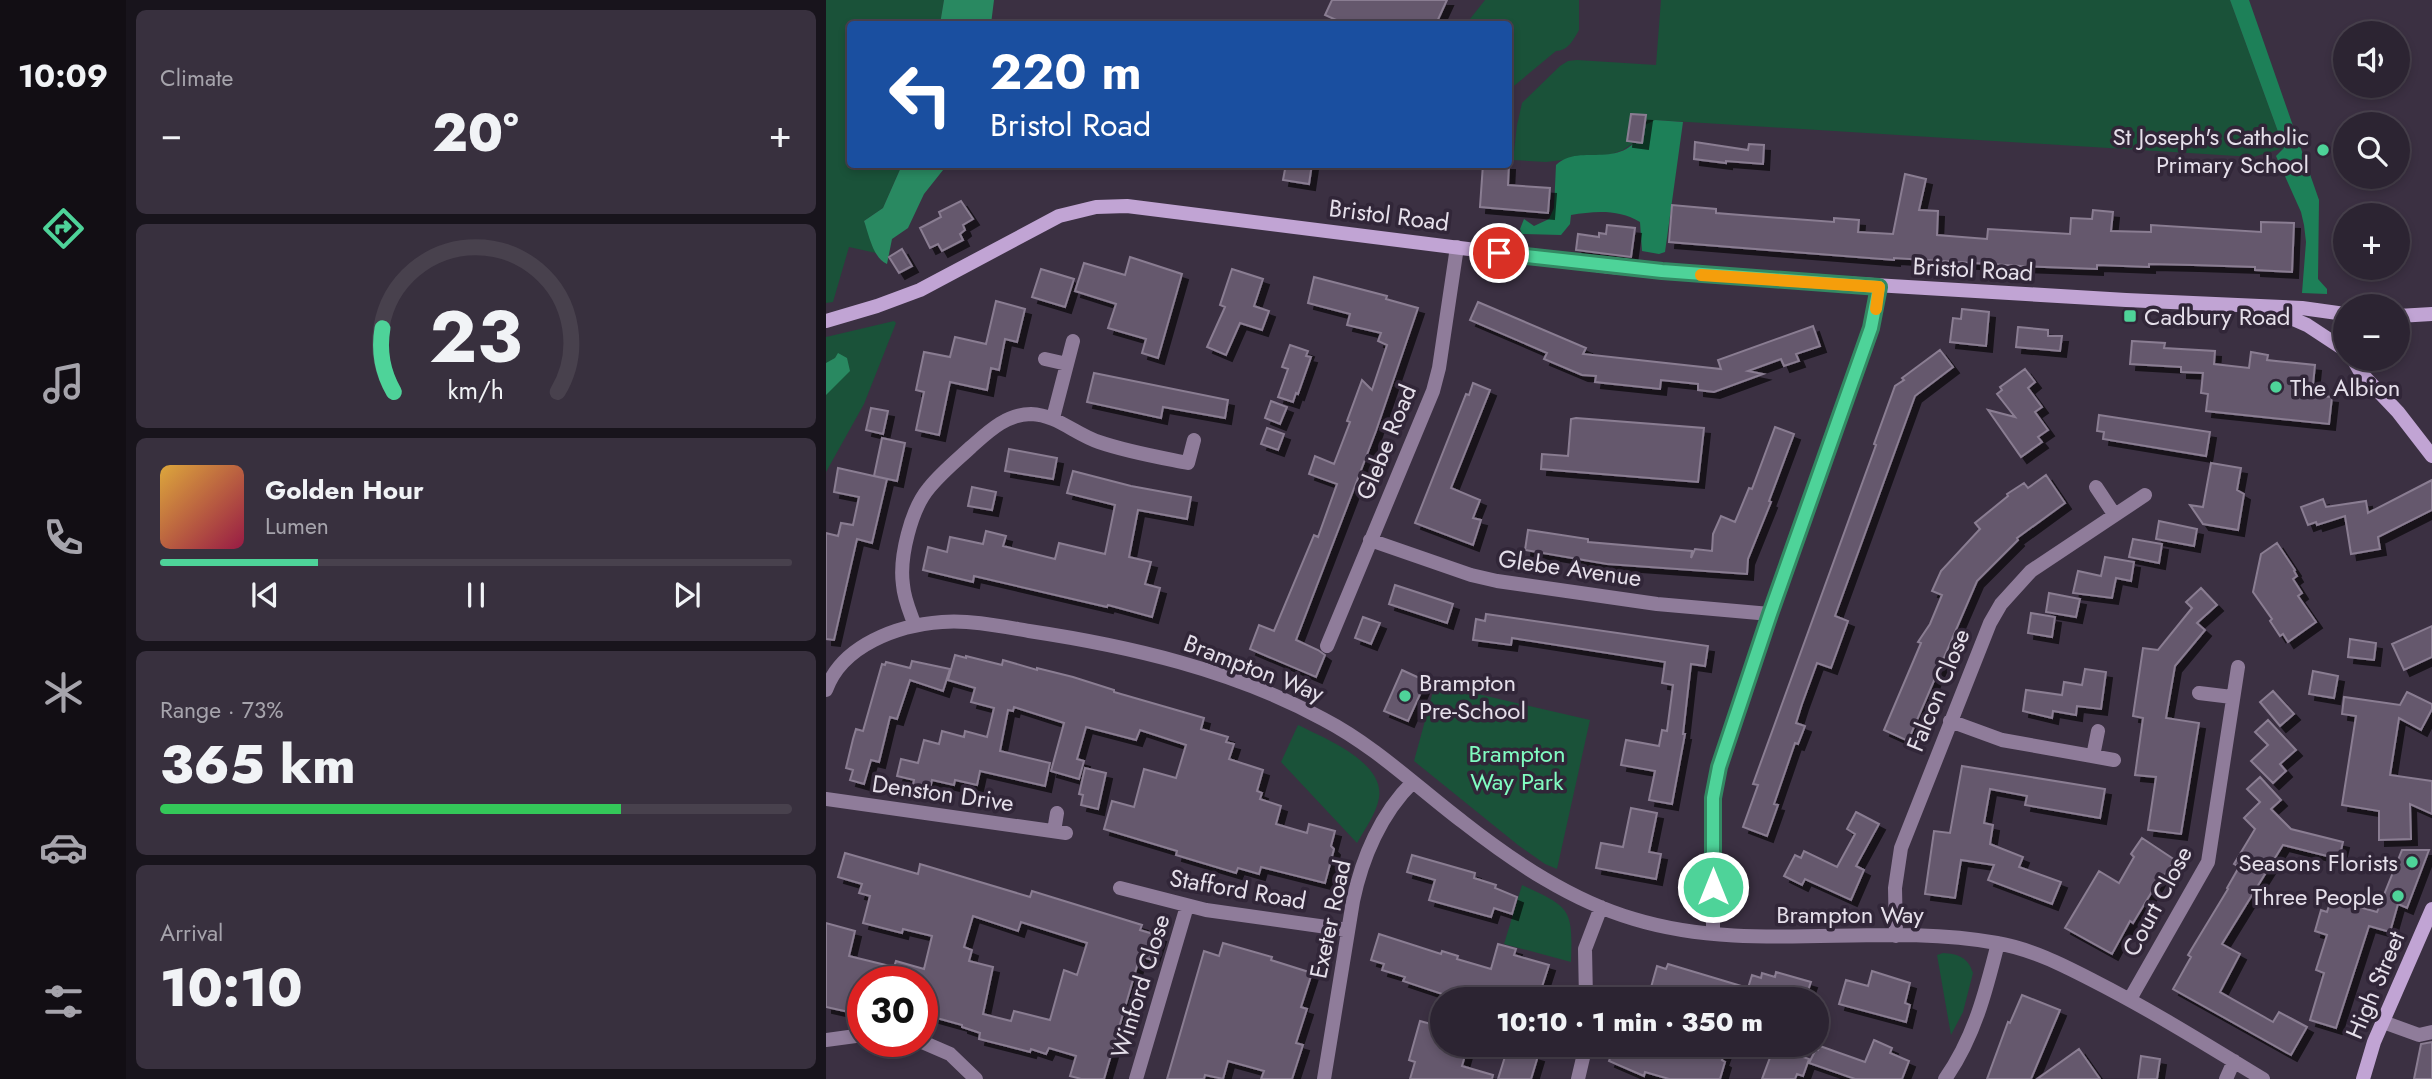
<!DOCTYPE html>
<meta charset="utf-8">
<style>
body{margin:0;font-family:Jost,sans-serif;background:#38303e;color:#f1f3f6;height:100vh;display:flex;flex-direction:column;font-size:26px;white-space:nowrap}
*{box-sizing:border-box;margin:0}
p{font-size:23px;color:#a6a4ac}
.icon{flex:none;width:38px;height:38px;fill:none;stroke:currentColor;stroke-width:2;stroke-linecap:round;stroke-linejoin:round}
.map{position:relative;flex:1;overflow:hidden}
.sheet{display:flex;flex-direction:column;gap:10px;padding:10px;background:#18141c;width:700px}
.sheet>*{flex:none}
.banner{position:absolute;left:21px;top:21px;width:665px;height:147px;border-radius:7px;box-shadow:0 4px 10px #0003,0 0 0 2px #48414d;background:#1a4fa0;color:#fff;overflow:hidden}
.buttons{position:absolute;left:1507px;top:21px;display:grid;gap:14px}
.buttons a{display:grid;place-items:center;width:77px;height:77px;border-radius:50%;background:#2c2432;box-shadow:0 4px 10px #0003,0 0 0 2px #48414d;font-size:35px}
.speed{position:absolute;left:21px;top:966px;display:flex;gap:14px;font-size:35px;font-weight:700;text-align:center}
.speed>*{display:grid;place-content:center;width:91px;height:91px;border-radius:50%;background:#2c2432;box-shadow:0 4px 10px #0003,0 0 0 2px #48414d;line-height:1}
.speed .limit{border:10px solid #d22;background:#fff;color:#111}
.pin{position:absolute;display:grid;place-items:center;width:60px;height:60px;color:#fff;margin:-30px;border:4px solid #fff;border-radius:50%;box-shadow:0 2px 7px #0007}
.me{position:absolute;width:77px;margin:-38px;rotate:0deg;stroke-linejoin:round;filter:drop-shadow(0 0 5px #0008)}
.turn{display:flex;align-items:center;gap:24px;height:147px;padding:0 28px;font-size:32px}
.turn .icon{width:91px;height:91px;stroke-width:2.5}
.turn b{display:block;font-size:49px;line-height:60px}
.big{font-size:52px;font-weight:800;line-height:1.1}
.sheet .card{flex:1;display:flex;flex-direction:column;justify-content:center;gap:10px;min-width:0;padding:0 24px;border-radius:10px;background:#38303e}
.sheet .dial{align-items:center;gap:0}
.dial svg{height:182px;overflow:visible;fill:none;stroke:#48414d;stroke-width:7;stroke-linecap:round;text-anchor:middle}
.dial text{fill:#f1f3f6;stroke:none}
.song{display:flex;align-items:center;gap:21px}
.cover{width:84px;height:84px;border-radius:10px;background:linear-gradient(135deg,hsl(40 70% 55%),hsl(340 70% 35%))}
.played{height:7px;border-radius:4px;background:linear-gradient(90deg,#4ed399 25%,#48414d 25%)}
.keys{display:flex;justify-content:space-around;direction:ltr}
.heat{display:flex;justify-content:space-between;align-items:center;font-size:38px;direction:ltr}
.charge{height:10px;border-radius:5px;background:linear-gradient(90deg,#34c759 73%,#48414d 0)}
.trip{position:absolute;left:604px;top:987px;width:399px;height:70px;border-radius:35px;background:#2c2432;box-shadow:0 4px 10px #0003,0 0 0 2px #48414d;font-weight:800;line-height:70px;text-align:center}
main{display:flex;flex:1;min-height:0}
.dock{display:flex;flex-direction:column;width:126px;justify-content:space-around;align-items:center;background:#120e14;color:#a6a4ac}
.dock .icon{width:49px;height:49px}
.dock .selected{color:#4ed399}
.dock b{font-size:32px;color:#f1f3f6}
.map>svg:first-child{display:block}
.green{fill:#1a5239}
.forest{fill:#1d8058}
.water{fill:#298961}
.building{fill:#65596d;stroke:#8a7d92;stroke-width:2;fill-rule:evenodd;filter:url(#shadow)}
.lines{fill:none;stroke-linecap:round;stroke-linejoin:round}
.minor{stroke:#8f7c9a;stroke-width:14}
.secondary{stroke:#c1a4d4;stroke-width:14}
.route-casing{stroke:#338963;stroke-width:18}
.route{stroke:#4ed399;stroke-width:12}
.slow{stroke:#f59e0b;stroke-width:12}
.poi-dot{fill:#4ed399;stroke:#312638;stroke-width:2.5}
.labels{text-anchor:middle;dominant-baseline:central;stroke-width:7;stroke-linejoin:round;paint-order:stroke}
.poi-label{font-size:24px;fill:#e5dfea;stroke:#312638;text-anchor:end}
.street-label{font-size:24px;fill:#e5dfea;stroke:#312638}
.park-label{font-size:24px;fill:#80fcc1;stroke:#312638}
</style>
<main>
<nav class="dock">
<b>10:09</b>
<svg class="icon selected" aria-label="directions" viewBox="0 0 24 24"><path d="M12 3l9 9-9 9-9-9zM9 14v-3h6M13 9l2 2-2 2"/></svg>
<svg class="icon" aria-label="music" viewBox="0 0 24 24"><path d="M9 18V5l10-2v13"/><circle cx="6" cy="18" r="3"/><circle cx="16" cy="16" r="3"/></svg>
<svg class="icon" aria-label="phone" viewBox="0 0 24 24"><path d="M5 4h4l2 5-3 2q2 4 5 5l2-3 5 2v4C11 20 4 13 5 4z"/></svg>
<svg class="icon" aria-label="climate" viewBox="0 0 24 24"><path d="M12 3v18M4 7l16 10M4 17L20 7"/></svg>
<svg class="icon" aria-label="car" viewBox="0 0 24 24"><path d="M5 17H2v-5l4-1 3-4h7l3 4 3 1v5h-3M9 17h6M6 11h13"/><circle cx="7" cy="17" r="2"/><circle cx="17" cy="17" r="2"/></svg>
<svg class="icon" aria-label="filters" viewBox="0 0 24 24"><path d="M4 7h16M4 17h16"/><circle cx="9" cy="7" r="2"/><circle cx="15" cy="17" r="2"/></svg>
</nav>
<section class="sheet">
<div class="card"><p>Climate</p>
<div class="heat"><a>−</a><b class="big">20°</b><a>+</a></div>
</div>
<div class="card dial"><svg viewBox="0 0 100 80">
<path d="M14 69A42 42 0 1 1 86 69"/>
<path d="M14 69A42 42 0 0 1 9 41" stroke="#4ed399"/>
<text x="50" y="56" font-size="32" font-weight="700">23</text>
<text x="50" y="72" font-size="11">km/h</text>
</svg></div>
<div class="card">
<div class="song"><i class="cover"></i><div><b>Golden Hour</b><p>Lumen</p></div></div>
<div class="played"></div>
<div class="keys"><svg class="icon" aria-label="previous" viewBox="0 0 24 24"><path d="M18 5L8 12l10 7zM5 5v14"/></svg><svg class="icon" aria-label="pause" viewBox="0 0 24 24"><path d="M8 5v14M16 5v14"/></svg><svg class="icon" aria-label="next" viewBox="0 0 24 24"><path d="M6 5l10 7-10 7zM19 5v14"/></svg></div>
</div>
<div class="card"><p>Range · 73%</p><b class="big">365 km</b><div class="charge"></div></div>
<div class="card"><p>Arrival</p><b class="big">10:10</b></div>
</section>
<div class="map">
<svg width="1606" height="1079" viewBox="0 0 1606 1079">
<defs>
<filter id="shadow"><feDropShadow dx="6" dy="6" stdDeviation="0" flood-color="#0009"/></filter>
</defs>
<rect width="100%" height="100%" fill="#3b3042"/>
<!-- green -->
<path class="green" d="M0,0H118L114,24H24V164L76,165L57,208L38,221L50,253L23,247L7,302L0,303Z
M659,0H753C753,10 753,19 753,30C748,39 742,51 730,51L683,90L682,24H640Z
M835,0H1404L1458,148L1427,157L830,120L813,139L797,150L786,154L720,162L687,160L691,125L696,103L734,66L742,61L751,60L830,65Z
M68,321L70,323L38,404L0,472V337Z
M609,684L764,720L731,869L719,864L692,845L588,761Z
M472,725C498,738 559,762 553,798C550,814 539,829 531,843L455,762Z
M696,885C744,907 747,908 745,962L678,944Z
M1117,953C1132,954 1142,957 1147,973L1137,1012L1125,1035L1111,955Z"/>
<!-- forest -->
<path class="forest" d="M1404,0H1423L1493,200L1492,279L1501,289V294L1476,293L1480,242L1478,225L1475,212L1450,156L1458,148Z
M829,120L857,122L839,252L833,254L816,251L814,222C793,209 768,211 745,215L744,224L735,235L696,234L694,229L698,219L708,226L723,219L728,208L730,165C755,141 799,175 819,125Z"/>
<!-- water -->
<path class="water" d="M118,0H168L165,24H114Z
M76,165H121L98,194L82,228L66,239L61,264C47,258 43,235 38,221L57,208Z
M12,353L21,358L24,371L0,395V363L9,358Z"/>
<!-- building -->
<path class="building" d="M506,0H621L610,24H519L499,15Z
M805,114L820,115L816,143L801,141Z
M869,142L922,150L923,144L938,145L937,164L900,161V163L868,159Z
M460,164H486L483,184L457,180Z
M657,164H683L682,185L724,188L722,213L654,207Z
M1079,174L1100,179L1093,210L1112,211L1111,235L1161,239L1162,229L1244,234L1245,218L1266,219L1267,210L1287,212L1285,231L1325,232V225L1435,232V222L1468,223L1466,272L1429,270V267L1367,265L1323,264V267L1271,265V269L1195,266L1068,258V260L843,242L846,205L890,209V213L915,215L1008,222V218L1033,220L1032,232L1067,234Z
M135,201L147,219L137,225L139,230L134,234L137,240L116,251L112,244L104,248L94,228L115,217L113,212Z
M781,225L809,228L805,257L750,250L752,234L773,237V233L780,234Z
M76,249L86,266L73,273L63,257Z
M304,257L356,274L332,358L316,353L320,339L282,328L290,304L249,291L258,263L299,275Z
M215,269L248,279L239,307L206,297Z
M406,269L437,279L428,306L443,311L436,330L414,323L400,355L381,347L399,307L394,305Z
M488,277L561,296L560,299L592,308L550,431L470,640L492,650L499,655L490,677L424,649L433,625L448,631L488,535L492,537L511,484L483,474L489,456L508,464L524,422L521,421L536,380L546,390L561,345L552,341L555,333L521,325L524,314L482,303Z
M170,301L199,309L191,342L179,339L173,370L165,368L161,390L124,382L113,435L90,430L98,392L90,390L98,352L124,357L129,337L160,344Z
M652,302L760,348L757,354L895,369L892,360L987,326L994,346L970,354L973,361L958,366L955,359L922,371L937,374L888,392L872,390V384L835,380L834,389L769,382L770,376L756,375L718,359L721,353L644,320Z
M1136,309L1163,312L1160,346L1124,342L1127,318L1135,319Z
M1192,327L1222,330V336H1236L1234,351L1190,347Z
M1306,341L1339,343L1338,348L1389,351L1388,364L1423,368L1425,352L1442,355L1441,360L1489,365L1486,395L1506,397L1503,424L1380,411L1382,394L1375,393L1377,373L1355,372V367L1304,364Z
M464,345L482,351L480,356L485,357L472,394L470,393L467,402L452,397L462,369L456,367Z
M1114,350L1127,367L1089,396L1009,616L1022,621L1005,668L991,663L976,704L970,723L979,726L972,744L969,743L948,804L952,805L941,836L917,827L932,785L927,784L1050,445L1048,444L1069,386L1078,380L1076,378Z
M1199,369L1209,382L1202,388L1216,407L1209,412L1222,430L1212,437L1216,442L1195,457L1162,410L1189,417L1171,394L1176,390L1174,387Z
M268,373L402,400L399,418L337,407L335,418L261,402Z
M647,383L664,390L625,488L654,500L647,518L655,520L647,545L589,523L640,394L643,395Z
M445,401L461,407L454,424L439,418Z
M45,408L62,411L57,434L40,430Z
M1273,415L1384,432L1380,456L1277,439L1278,432L1271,431Z
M750,418L878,428L872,482L715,469L716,454L742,456L745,419Z
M949,427L968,434L943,501L945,502L922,559L921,574L781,564L699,550L702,530L762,539V542L866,551L865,558L869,549L886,551L887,534L895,516L909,522L923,488L926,489Z
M441,428L458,434L452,450L435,444Z
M56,438L79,443L71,481L48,476Z
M183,449L231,458L227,479L179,471Z
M1385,463L1415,468L1411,490L1418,494L1412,530L1377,524L1364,505L1377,507Z
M12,468L61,479L46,543L31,539L8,640L0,639V533L12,536L15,523L27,525L33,497L8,492Z
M247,471L305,486L365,497L361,519L312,510L303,557L325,562L319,584L334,588L326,617L282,605L281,607L148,576L147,582L97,570L102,547L121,552L124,537L157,544L160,531L180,536L177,546L229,559L233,543L279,554L289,505L241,493Z
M1220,475L1239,503L1191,538L1192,540L1151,581L1082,741L1058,730L1095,643L1092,642L1104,624L1116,595L1106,591L1115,571L1154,529L1149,523L1182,496L1181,494L1198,483L1202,488Z
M1606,480V510L1552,537L1554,549L1525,554L1519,516L1491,525L1490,522L1482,525L1475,507L1497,499L1500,507L1540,501L1542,513Z
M146,487L170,492L166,510L142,506Z
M1333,521L1371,529L1368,546L1330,539Z
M1307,539L1336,544L1333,563L1303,557Z
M1451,543L1469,570L1468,571L1471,576L1467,579L1476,593L1472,596L1490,622L1462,642L1457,634L1454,636L1444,621L1446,619L1427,592L1435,554Z
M1279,557L1308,562L1305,581L1290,578L1286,598L1247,593L1252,571L1275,576Z
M569,585L627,604L621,623L563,604Z
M1375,588L1391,605L1371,623L1379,630L1349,666L1340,718L1373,723L1355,834L1322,830L1330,777L1309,775L1317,718L1307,716L1317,648L1332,650L1366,608L1360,602Z
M1223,593L1254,599L1250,617L1220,612Z
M1205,613L1229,617L1226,637L1202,633Z
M660,614L882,646L879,666L865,664L857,734H859L846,804L823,800L829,771L795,765L800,740L833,746L836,730L841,731L847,685L836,683L839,662L686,638L685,645L647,640L650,619L659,621Z
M537,617L554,623L545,644L529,638Z
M1606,626V657L1578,670L1566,644Z
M1524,639L1550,643L1548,660L1522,657Z
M129,655L140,658V656L176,665L177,660L211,670V668L247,677L288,690V692L378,718L375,729L402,737L400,742L408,744L403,759L437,770L431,791L436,793L434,799L455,806L450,824L481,833L483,824L509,831L505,846L508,849L499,883L435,867L433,874L412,868L410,873L350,855L351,851L278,829L286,801L308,807L318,769L350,778L360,745L314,730L310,740L260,727L251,759L258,761L253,779L225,771L238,723L188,707L187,711L182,710L174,751L224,763L219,786L154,771L151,785L129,780L128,785L106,780L104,789L87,785L88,780L71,776L75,759L92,763L98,740L113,744L116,731L138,737L139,731L161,737L168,708L145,702L149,688L122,680Z
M86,661L124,669L117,691L84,680L71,719L64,717L53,762L45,760L38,784L24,780L27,770L20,768L27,739L30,729L37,731L56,664L59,665L60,662L84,668Z
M1259,669L1280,672L1275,709L1251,706L1250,715L1227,711L1226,718L1197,711L1200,690L1236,695L1238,682L1256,685Z
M576,670L600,681L582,721L558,711Z
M1487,671L1512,676L1508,698L1483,694Z
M1447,691L1468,714L1454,726L1434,702Z
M1581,692L1606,704V709L1595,730L1573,718L1564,775L1606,781V814L1584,804L1585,839L1553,840V811L1516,805L1530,716L1516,714L1518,697L1574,705Z
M1442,720L1470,750L1454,764L1460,771L1447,783L1425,761L1442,745L1429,732Z
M1136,766L1279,789L1274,818L1199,805L1201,796L1164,789L1158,823L1167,825L1164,844L1197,857L1193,867L1235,882L1226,904L1162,880L1168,865L1135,860L1129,898L1099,894L1108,831L1124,833Z
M259,768L280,773L272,809L255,805L257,795L253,794Z
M1434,777L1455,800L1445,809L1465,829L1517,842L1513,859L1457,845L1396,944L1414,954L1394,992L1447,1022L1453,1012L1481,1027L1465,1055L1347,989L1365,957L1362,955L1402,889L1401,888L1413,867L1408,864L1429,829L1418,818L1434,802L1421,789Z
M805,808L831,813L823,852L835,854L830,879L770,868L775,843L797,847Z
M1030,812L1053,824L1030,866L1038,870L1025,900L979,879L976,885L958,876L969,855L975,858L978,851L1011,867L1029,834L1021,829Z
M1316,838L1349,860L1338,876L1336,875L1307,923L1304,921L1286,954L1239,928L1273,871L1293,883L1308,857L1305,854Z
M1576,850H1603L1581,908L1572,904L1564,932L1543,926L1510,1028L1484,1020L1498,973L1490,970L1501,935L1489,931L1495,910L1501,912L1505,899L1551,912Z
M19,853L92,874L94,864L204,897L206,891L316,925L314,930L334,936L326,960L314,956L278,1079H255L244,1076L250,1056L223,1048L220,1054L205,1049L204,1052L177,1045L153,1039L154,1033L136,1027V1025L107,1017L108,1004L96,1001V982H31L23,1012L0,1007V923L29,931L23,956L68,967L70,961L98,969L106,936L77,929L76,933L37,923L44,896L33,893L36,884L12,877ZM147,916L192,931L195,922L261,943L251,975L238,970L224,1020L188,1011L185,1021L157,1014L167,967L143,961L146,950L138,947Z
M586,855L649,873L648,878L670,885L669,888L691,897L686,914L668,908L665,917L603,900L609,880L581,872Z
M553,934L615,954L616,951L632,956L631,959L665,969L672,944L690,949L688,955L723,965L712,999H673L640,989L638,996L629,993L628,998L577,981L579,977L556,970L558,964L545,960Z
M397,943L446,957L445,960L486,973L475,1007L481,1009L470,1043L477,1045L466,1079H435L438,1071L402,1061L397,1079L379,1075L378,1079H341L378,951L393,956Z
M842,964L922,988L926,975L935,978L936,973L949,977L950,972L985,982L979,999H859L824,991L831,966L840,969Z
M1046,971L1084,983L1079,1003L1084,1005L1080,1022L1013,1004L1020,980L1042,986Z
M1196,995L1234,1010L1205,1079H1161L1182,1022L1184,1023Z
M594,1021L616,1027V1045H642L636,1066L667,1075L666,1079H584L589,1062L583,1060Z
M1048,1040L1066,1048L1064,1053L1083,1061L1076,1079H1029L983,1063L990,1049L992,1050L994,1046L1039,1062Z
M1606,1042V1079H1588L1595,1044Z
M789,1045H807L826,1051L827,1048L832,1049L834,1045H854L881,1053L883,1045H886L900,1049L896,1060L899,1062L894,1079H843L819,1072L818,1076L783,1061Z
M682,1047L712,1056L705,1079H672Z
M952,1048L983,1059L977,1076L971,1074L969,1079H936L945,1055L949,1057Z
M1253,1049L1274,1079H1211Z
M1315,1056L1334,1059L1331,1079H1312Z"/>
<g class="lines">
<!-- minor -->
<path class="minor" d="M219,359L241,364
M227,418L247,341
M1270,487L1288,514
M544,540L645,575L671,581L831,604L944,614
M89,626C84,612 78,599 77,585C73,558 85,509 103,488C115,473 131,460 145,447C162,432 180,414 205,414C231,415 249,434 273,442C302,452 332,457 362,463L368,440
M501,646L607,391L613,368L631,247
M0,690C16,645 72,625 116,622C146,620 174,626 203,631C303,646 407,670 497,719C549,746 591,787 637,822C688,862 746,901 808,919C926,955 1051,921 1171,943C1205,949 1235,964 1266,980C1325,1010 1381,1045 1437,1079
M1373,693L1406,697
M1124,721L1176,740L1288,760
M1267,756L1272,731
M0,799L240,833
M228,831L231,813
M294,888L380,910L522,930
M887,933V798L893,767L944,614L1045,328L1053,287
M1070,936L1069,888L1075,848L1164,623L1175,604L1205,571L1319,495
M760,999L759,949L775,907
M1304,999L1382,862L1412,667
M1557,1022L1593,1035L1606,1032
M0,1040L37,1035
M94,1041L124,1054L150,1079
M310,1079L361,906
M498,1079L527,901C536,858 555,813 587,782
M752,1079L760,1045
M1119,1079C1148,1038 1160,991 1172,943
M1400,1079L1408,1061"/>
<!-- secondary -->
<path class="secondary" d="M1446,310L1481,325L1519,350
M1572,316L1606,314
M0,321L51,306L94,290L233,216L270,207L301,206L786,267L882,275L1300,300L1476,308L1519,314
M1527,359L1535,373L1572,412L1606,456
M1537,1079L1548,1042L1606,909"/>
</g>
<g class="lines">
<!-- route casing -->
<g class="route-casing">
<path id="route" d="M673,253L836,271L1053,287L1045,328L944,614L893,767L887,798V887"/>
</g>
<!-- route -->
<use href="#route" class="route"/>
<!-- slow -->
<path class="slow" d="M875,275L1053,287L1050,309"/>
</g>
<!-- markers -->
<g class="poi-dot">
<circle cx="1497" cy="150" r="7"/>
<rect x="1297" y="309" width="14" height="14" rx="3.5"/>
<circle cx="1450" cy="387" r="7"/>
<circle cx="579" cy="696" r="7"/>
<circle cx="1586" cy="862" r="7"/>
<circle cx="1572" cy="896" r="7"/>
</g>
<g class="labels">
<!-- poi labels -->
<g class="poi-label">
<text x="1483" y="136">St Joseph's Catholic<tspan x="1483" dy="28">Primary School</tspan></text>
<text x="1318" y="316" text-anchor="start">Cadbury Road</text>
<text x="1464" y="387" text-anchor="start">The Albion</text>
<text x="593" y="682" text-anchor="start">Brampton<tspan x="593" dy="28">Pre-School</tspan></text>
<text x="1572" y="862">Seasons Florists</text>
<text x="1558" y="896">Three People</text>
</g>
<!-- street labels -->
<g class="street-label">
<text transform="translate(563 215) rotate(7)">Bristol Road</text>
<text transform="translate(1147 269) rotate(3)">Bristol Road</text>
<text transform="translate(560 442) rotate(-68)">Glebe Road</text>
<text transform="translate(744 568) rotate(8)">Glebe Avenue</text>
<text transform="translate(428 668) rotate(21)">Brampton Way</text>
<text transform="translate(1112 690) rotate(-68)">Falcon Close</text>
<text transform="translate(117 793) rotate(8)">Denston Drive</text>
<text transform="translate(412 889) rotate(10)">Stafford Road</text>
<text transform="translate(1331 901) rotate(-62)">Court Close</text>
<text x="1024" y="914">Brampton Way</text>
<text transform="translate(504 919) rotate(-78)">Exeter Road</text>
<text transform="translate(1549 985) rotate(-67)">High Street</text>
<text transform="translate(314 986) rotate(-73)">Winford Close</text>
</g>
<!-- park labels -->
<g class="park-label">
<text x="691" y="753">Brampton<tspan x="691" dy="28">Way Park</tspan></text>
</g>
</g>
</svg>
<div class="buttons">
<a><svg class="icon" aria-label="sound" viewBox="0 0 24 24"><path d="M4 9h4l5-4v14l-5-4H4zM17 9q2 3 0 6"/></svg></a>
<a><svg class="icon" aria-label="search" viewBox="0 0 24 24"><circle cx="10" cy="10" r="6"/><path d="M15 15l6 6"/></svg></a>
<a>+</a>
<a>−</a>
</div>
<div class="speed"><div class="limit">30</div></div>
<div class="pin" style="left:673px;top:253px;background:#d93025"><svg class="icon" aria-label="arrive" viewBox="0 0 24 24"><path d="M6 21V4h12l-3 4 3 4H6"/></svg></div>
<svg class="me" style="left:887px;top:887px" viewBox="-20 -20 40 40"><circle r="17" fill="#4ed399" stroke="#fff" stroke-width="3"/><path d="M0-11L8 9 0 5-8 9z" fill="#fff"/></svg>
<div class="trip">10:10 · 1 min · 350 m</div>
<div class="banner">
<div class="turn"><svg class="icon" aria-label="left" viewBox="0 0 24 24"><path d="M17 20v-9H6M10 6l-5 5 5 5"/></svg><div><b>220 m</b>Bristol Road</div></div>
</div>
</div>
</main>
